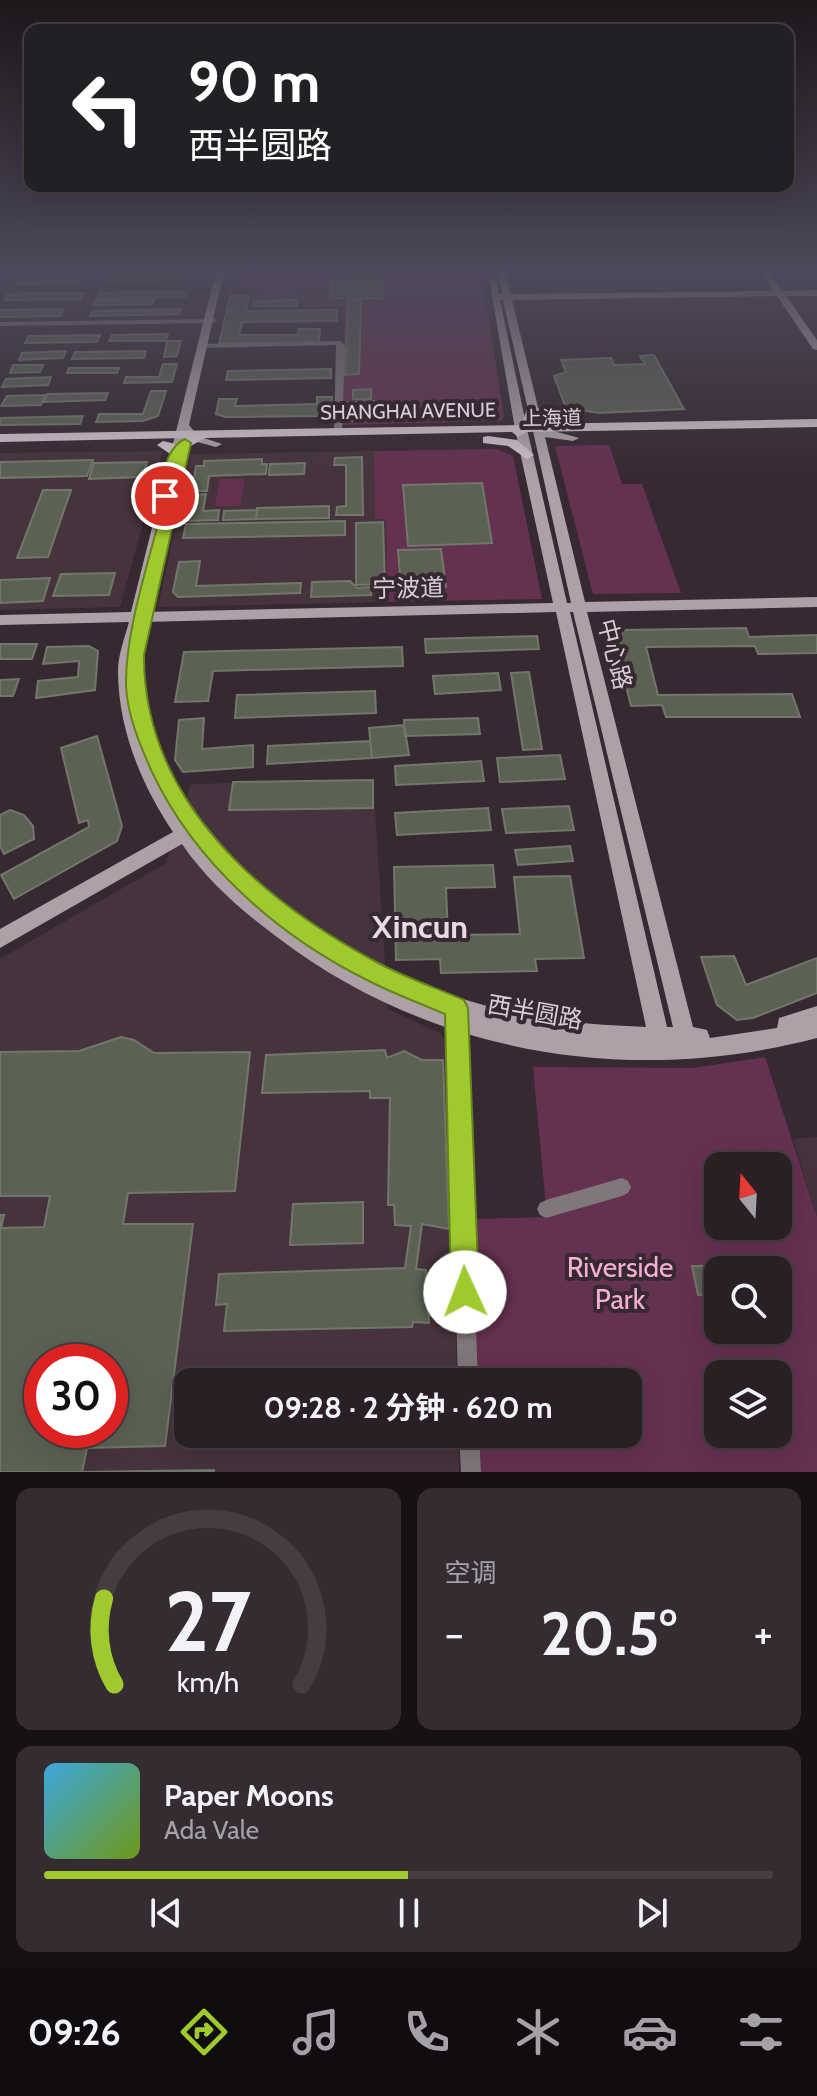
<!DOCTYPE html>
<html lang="zh">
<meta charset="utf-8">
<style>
body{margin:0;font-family:Cabin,"Noto Sans SC",sans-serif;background:#352c32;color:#f1f3f6;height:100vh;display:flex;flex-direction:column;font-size:30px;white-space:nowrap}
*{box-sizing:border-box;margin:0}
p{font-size:26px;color:#a5a2a7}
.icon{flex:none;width:44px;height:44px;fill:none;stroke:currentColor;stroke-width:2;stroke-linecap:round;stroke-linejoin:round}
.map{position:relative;height:1472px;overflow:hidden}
.details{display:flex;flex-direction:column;gap:16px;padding:16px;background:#171114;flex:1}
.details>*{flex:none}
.top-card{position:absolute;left:24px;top:24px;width:770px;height:168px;border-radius:16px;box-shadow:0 8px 32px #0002,0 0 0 2px #453d42;background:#202124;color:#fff;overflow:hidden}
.needle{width:52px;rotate:342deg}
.buttons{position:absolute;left:704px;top:1152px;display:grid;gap:16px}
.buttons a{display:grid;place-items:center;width:88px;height:88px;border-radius:16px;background:#291f25;box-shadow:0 8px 32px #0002,0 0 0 2px #453d42;font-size:40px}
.speed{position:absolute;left:24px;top:1344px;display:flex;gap:16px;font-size:40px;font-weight:700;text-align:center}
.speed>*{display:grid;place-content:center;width:104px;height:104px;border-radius:50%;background:#291f25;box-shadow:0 8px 32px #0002,0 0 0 2px #453d42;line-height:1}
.speed .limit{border:12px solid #d22;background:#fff;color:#111}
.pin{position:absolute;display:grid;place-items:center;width:68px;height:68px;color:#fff;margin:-34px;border:4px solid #fff;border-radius:50%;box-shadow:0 2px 8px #0007}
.me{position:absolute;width:88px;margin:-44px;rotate:358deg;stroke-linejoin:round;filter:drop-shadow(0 0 6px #0008)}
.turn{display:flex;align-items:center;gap:28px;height:168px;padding:0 32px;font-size:36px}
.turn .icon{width:104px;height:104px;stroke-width:2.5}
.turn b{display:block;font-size:56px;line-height:68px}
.big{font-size:60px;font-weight:700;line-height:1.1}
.details .tile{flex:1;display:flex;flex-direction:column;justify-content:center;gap:12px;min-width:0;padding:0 28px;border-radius:16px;background:#352c32}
.details .dial{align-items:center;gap:0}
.dial svg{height:208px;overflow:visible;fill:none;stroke:#453d42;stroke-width:7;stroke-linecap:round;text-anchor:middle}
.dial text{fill:#f1f3f6;stroke:none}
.song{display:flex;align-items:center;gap:24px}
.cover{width:96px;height:96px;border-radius:12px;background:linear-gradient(135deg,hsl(200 70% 55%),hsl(80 70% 35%))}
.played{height:8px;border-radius:4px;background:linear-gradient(90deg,#9eca2e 50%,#453d42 50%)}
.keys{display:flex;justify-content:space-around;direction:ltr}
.heat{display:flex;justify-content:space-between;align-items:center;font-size:44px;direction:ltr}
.details .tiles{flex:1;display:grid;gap:16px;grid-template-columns:1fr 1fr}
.tile:last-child{grid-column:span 2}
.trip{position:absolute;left:174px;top:1368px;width:468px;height:80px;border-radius:16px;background:#291f25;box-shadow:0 8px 32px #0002,0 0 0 2px #453d42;font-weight:700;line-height:80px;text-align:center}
.menu{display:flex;height:128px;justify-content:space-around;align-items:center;background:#100c0f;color:#a5a2a7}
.menu .icon{width:56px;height:56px}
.menu .on{color:#9eca2e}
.menu b{font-size:36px;color:#f1f3f6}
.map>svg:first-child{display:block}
.built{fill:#46333d;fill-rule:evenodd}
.green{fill:#653150;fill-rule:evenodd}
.building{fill:#5b6153;stroke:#727869;stroke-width:2;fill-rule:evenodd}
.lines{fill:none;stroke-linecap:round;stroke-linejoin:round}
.street{fill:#7f777b;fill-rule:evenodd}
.secondary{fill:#ada1a7;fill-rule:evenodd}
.primary{fill:#d0c1c9;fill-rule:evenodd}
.route{fill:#9eca2e;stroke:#67831e;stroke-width:2}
.labels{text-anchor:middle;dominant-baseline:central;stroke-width:8;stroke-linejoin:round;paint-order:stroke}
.far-street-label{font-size:20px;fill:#d8cfd4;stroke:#372931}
.street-label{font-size:24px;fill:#d8cfd4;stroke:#372931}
.near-park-label{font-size:28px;fill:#f6aed6;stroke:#372931}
.district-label{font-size:32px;font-weight:bold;fill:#ead8e2;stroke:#372931}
</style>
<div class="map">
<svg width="817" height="1472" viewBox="0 0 817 1472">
<rect width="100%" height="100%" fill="#372931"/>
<!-- built -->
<path class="built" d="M236,271H349L327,272L324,306L250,308L252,294L230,295Z
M645,271H750L762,287L656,290Z
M163,451L120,607L0,610V453Z
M374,451L375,519H386L387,602L158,607L191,454Z
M373,780L388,1009L440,1033L450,1048L457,1382H188V1434H458L459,1472H0V959L166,863L191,784ZM42,1362H110V1430H42Z
M817,1137V1217L793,1139Z"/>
<!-- green -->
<path class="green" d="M244,271H481L504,417L500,421L341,425L345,306H324L327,272H315L323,282C308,299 260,300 242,285V280L251,273Z
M609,445L622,484H642L681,593L593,594L555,446Z
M497,449L513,456L542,599L387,602L386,519H375L374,451Z
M220,479H245L240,506H215Z
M765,1057L817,1217V1472H478L477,1434H628V1382H475L470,1231L478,1219L547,1217L533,1067L692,1068ZM718,1166H778V1226H718ZM718,1270H778V1330H718ZM718,1374H778V1434H718Z"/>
<!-- building -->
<path class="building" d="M70,271L68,274L12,275L14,272Z
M191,275L189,279L105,281L107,276Z
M382,275L383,298H331L332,276Z
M19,278H79L76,283L15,284Z
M187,291L185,297L97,299L99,293Z
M84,293L81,299L5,300L8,294Z
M230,296H249L246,311L337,310V321L242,322L239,335H298L299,329H320L319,342L219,344Z
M154,300L152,304L93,305L95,301Z
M297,300V306H254V301Z
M348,300H361L359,374L345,375Z
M64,309L60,316L0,317V310Z
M181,309L179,314L90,316L92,311Z
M168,334L165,341H109L112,335Z
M100,335L97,342L25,343L29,336Z
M167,341H181L177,356L164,357Z
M66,351L63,358L19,360L22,353Z
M146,351L144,358L72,359L75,352Z
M654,355L684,409L599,413L566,408L554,376L566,372L561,360L611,358L614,365L645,364L640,356Z
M163,364H177L172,382L124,383L126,377H159Z
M13,365H43L40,372L10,373Z
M69,368H119L117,373H67Z
M331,369V378L226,380L228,371Z
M51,377L48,385L2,387L6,379Z
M371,389V399H353V390Z
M151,391H166L158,416L143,421L96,422L99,414H143Z
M108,393L105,400L44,402L47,394Z
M45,395L41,405L1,406L7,396Z
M317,397H332L331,412L320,416L226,417L216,414L219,399H237L235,406L317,404Z
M374,401L375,420L349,421L348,402Z
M83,416L80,424L0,425V418Z
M362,457L363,515H336L337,507L346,506V465H334L335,458Z
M262,459V464H267L266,474L209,476L207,491H192L196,466H204V461Z
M93,460L87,476L0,478V462Z
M147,462L143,477L89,479L94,463Z
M305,463L304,474L269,475L270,464Z
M482,483L492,543L408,546L403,485Z
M43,490H71L48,557L17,558Z
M206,494L203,511L219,510L218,520L186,521L191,495Z
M329,506V518L256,519L257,508Z
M257,510L256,519L223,520L224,511Z
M345,521V535L183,538L186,524Z
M383,522L385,584L356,585V523Z
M441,549L446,587L401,588L398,550Z
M200,561L196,586L301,583L300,593L178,597L173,592L179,562Z
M115,573L109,595L53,596L61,574Z
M50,578L43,601L0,603V580Z
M350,581L357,588L371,587V595L311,597L312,582Z
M746,628L749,637L817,635V653L758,654L755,646L646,647L658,695L792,694L800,717H666L662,705L631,706L615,641L625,630Z
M537,636L539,649L426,653L425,639Z
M0,644H37L32,659H0Z
M89,646L98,651L95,690L36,698L38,681L78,677L79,661L43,664L47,647Z
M402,647L403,666L213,671L208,701L175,702L184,652Z
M529,672L542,749L523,750L511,673Z
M498,673L501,690L435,694L433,676Z
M19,679L13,696H0V680Z
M375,691L376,713L235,718L237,695Z
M204,718L202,749L253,745V767L183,772L175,760L179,720Z
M478,718L480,734L405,736L404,720Z
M404,725L409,755L372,758L369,728Z
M97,736L122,826L117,841L14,899L1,875L89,827L88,820L79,823L61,748Z
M370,741L372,758L267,764L268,746Z
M560,755L565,779L500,782L497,758Z
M481,761L484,781L396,785L395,766Z
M373,780V808L229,810L233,782Z
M569,806L574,830L506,833L502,809Z
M488,808L491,830L397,835L395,813Z
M10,810L24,815L33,826L34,839L4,854L0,846V815Z
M570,846L573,861L518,865L515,850Z
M493,865L495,887L446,888L448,935L520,934L514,877L570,876L584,958L535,959L537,971L441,973L440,959L396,960L394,867Z
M734,956L746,985L817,958V993L753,1018L737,1020L717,1005L701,957Z
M121,1037L134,1040L154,1053L250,1052L235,1191L128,1193L123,1224H193L165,1446L87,1448L82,1472L214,1470V1472H0V1215H4L1,1228L44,1227L50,1196H0V1052L79,1051ZM42,1362H110V1430H42Z
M385,1050L387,1058L404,1051L422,1060H443L449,1229L422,1224L416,1269L426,1270L429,1323L413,1322L412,1327L224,1331L227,1304L216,1305L219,1274L405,1268L411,1226L395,1225L394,1205H388L390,1098H370V1091L262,1093L266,1055Z
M363,1202V1243L290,1245L293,1204Z
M721,1265L722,1270H718V1294H712L705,1266Z
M692,1266H705L712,1294L698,1295Z"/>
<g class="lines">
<!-- street -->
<path class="street" d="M216,319L217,321L213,323L0,326V322Z
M341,341L345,346L342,433L338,436L334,433L336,345L202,348L198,346L202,344Z
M456,1006L461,1008L464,1013L478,1382H458L448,1013L451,1008Z
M622,1178L628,1181L631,1187L628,1193L622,1196L546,1218L540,1215L537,1209L540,1203L546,1200Z
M459,1434H479L481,1472H461Z"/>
<!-- secondary -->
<path class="secondary" d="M216,271H224L189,425L198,436L222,444L216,447L190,440L186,436L145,612L553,603L515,429L489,278L496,280L499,294H502L497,271H505L511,294L773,291L760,271H768L782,291L817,290V296H786L817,340V350L813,349L777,296L512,300L543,428L579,438L573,441L545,437L585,602L817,597V607L587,612L693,1027L707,1030L710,1038L777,1028L779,1018L817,1006V1038C631,1087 431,1055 277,937C242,911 207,881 182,844L0,948V929L173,832C141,784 118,729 118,670C118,655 125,637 129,622L0,625V615L131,612ZM500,300H503L531,423L526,424ZM527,429L533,431L571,603H567ZM556,612L646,1027C600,1025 552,1022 507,1011C383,982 258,911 186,803C176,787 169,770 160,754H149L142,736L132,668L143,622ZM570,612H573L673,1027H667Z"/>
<!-- primary -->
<path class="primary" d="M533,405L539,409L535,424L817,419V427L527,432L518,437L512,432L205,438L187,448L181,457L176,458L157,445L163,441L176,444L186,438L0,442V434L521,425L527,409Z
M488,436L517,440L534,455L527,459L508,446L483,443V437Z"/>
</g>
<!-- sky -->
<linearGradient id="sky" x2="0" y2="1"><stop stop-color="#1e171b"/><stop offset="0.57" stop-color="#4d495a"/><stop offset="1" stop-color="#4d495a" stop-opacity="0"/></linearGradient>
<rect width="817" height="477" fill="url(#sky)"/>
<!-- route -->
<path class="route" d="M185,439L191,443L144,655C143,800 261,901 380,964C407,978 436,988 464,1000L468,1008L479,1292L475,1302L465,1306L455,1302L451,1292L445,1014C419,1003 392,993 367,980C277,935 195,863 152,772C140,745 127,715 126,685C125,629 151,556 164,500L158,496C163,477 165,448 185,439Z"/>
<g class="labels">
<!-- far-street labels -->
<g class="far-street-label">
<text transform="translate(408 411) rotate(-1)">SHANGHAI AVENUE</text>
<text transform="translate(552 418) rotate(-1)">上海道</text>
</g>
<!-- street labels -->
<g class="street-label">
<text transform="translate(408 588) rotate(-1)">宁波道</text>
<text transform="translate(615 654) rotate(76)">中心路</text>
<text transform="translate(535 1012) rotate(10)">西半圆路</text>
</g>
<!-- near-park labels -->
<g class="near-park-label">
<text x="620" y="1267">Riverside<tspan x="620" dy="32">Park</tspan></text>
</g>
<!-- district labels -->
<g class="district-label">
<text x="420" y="926">Xincun</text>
</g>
</g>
</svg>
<div class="buttons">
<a><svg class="needle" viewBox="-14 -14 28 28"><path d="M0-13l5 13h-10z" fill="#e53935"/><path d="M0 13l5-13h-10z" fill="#a5a2a7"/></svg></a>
<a><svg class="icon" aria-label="search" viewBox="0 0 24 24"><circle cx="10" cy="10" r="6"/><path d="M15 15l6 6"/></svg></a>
<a><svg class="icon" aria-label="layers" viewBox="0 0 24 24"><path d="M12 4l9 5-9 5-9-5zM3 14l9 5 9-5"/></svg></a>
</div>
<div class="speed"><div class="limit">30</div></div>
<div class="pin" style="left:165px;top:496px;background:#d93025"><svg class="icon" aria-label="arrive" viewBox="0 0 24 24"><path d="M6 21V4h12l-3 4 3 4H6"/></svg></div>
<svg class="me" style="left:465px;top:1292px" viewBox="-20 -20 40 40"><circle r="19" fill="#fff"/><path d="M0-13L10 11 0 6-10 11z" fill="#9eca2e"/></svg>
<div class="trip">09:28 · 2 分钟 · 620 m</div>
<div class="top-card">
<div class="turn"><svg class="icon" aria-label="left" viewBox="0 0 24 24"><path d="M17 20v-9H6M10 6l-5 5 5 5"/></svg><div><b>90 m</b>西半圆路</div></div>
</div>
</div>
<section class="details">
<div class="tiles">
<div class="tile dial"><svg viewBox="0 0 100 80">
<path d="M14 69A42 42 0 1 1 86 69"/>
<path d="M14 69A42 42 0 0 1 10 36" stroke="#9eca2e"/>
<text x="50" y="56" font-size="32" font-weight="700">27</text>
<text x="50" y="72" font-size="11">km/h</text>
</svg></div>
<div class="tile"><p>空调</p>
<div class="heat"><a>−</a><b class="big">20.5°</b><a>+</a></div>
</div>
<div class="tile">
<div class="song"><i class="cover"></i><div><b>Paper Moons</b><p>Ada Vale</p></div></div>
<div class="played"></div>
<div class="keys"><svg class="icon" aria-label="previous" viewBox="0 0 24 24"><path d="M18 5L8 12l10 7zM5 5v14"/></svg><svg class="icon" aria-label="pause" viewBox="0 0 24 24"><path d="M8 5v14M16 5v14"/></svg><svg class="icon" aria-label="next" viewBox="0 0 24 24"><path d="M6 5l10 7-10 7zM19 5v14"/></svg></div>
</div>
</div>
</section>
<nav class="menu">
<b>09:26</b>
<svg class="icon on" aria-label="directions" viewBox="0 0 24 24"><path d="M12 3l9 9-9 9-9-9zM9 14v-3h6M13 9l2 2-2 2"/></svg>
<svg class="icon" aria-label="music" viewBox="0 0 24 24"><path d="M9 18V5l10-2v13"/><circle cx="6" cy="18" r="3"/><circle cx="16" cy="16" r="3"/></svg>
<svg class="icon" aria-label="phone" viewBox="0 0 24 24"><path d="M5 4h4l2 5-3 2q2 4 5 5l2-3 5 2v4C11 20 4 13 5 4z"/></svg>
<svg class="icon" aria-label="climate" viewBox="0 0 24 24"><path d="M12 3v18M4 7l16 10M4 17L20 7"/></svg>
<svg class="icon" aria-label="car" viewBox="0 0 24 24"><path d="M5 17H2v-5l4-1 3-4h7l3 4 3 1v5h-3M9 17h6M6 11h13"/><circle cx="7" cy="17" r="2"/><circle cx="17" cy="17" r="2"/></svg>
<svg class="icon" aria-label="filters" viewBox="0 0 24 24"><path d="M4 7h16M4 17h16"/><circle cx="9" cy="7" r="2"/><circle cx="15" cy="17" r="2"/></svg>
</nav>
